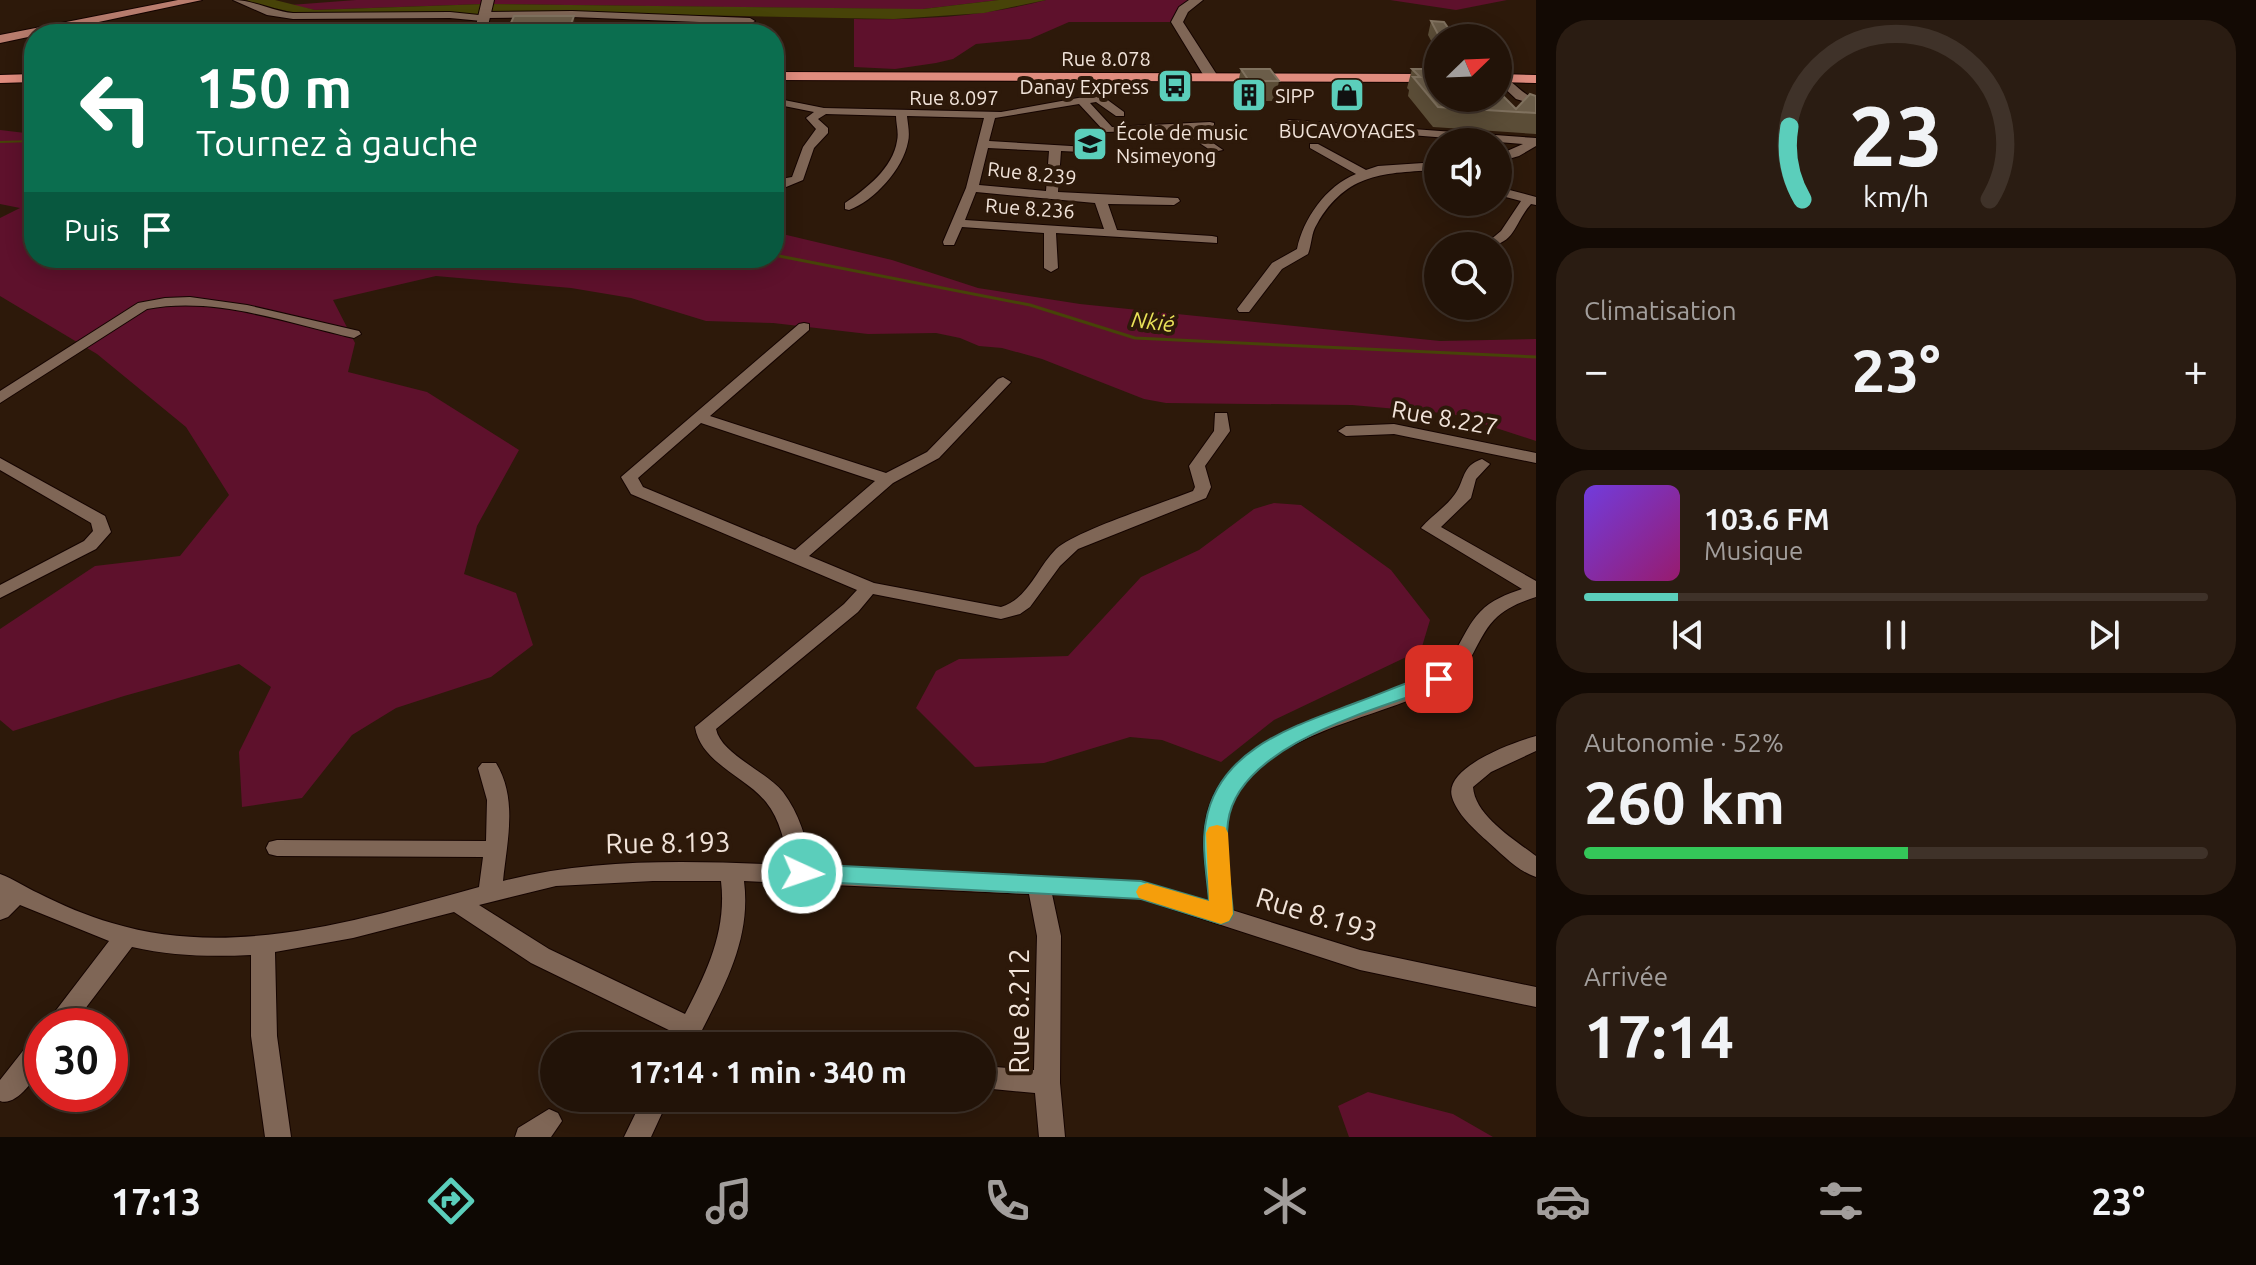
<!DOCTYPE html>
<html lang="fr">
<meta charset="utf-8">
<style>
body{margin:0;font-family:Ubuntu,sans-serif;background:#2a1c12;color:#f1f3f6;height:100vh;display:flex;flex-direction:column;font-size:30px;white-space:nowrap}
*{box-sizing:border-box;margin:0}
p{font-size:26px;color:#a29e9c}
.icon{flex:none;width:44px;height:44px;fill:none;stroke:currentColor;stroke-width:2;stroke-linecap:round;stroke-linejoin:round}
.map{position:relative;flex:1;overflow:hidden}
.sheet{display:flex;flex-direction:column;gap:20px;padding:20px;background:#130a04;width:720px}
.sheet>*{flex:none}
.hud{position:absolute;left:24px;top:24px;width:760px;height:244px;border-radius:32px;box-shadow:0 4px 20px #0003,0 0 0 2px #3f3229;background:#0b6e4f;color:#fff;overflow:hidden}
.needle{width:52px;rotate:67deg}
.fabs{position:absolute;left:1424px;top:24px;display:grid;gap:16px}
.fabs a{display:grid;place-items:center;width:88px;height:88px;border-radius:50%;background:#221308;box-shadow:0 4px 20px #0003,0 0 0 2px #3f3229;font-size:40px}
.speed{position:absolute;left:24px;top:1008px;display:flex;gap:16px;font-size:40px;font-weight:700;text-align:center}
.speed>*{display:grid;place-content:center;width:104px;height:104px;border-radius:50%;background:#221308;box-shadow:0 4px 20px #0003,0 0 0 2px #3f3229;line-height:1}
.speed .limit{border:12px solid #d22;background:#fff;color:#111}
.pin{position:absolute;display:grid;place-items:center;width:68px;height:68px;color:#fff;margin:-34px;border-radius:16px;box-shadow:0 4px 12px #0006}
.me{position:absolute;width:88px;margin:-44px;rotate:93deg;stroke-linejoin:round;filter:drop-shadow(0 0 6px #0008)}
.turn{display:flex;align-items:center;gap:28px;height:168px;padding:0 40px;font-size:36px}
.turn .icon{width:104px;height:104px;stroke-width:2.5}
.turn b{display:block;font-size:56px;line-height:68px}
.then{display:flex;align-items:center;height:76px;padding:0 40px;background:#0003;gap:16px;font-size:30px}
.big{font-size:60px;font-weight:600;line-height:1.1}
.sheet .card{flex:1;display:flex;flex-direction:column;justify-content:center;gap:12px;min-width:0;padding:0 28px;border-radius:32px;background:#2a1c12}
.sheet .dial{align-items:center;gap:0}
.dial svg{height:208px;overflow:visible;fill:none;stroke:#3f3229;stroke-width:7;stroke-linecap:round;text-anchor:middle}
.dial text{fill:#f1f3f6;stroke:none}
.song{display:flex;align-items:center;gap:24px}
.cover{width:96px;height:96px;border-radius:12px;background:linear-gradient(135deg,hsl(260 70% 55%),hsl(320 70% 35%))}
.played{height:8px;border-radius:4px;background:linear-gradient(90deg,#5bcebb 15%,#3f3229 15%)}
.keys{display:flex;justify-content:space-around;direction:ltr}
.heat{display:flex;justify-content:space-between;align-items:center;font-size:44px;direction:ltr}
.charge{height:12px;border-radius:6px;background:linear-gradient(90deg,#34c759 52%,#3f3229 0)}
.trip{position:absolute;left:540px;top:1032px;width:456px;height:80px;border-radius:40px;background:#221308;box-shadow:0 4px 20px #0003,0 0 0 2px #3f3229;font-weight:600;line-height:80px;text-align:center}
.menu{display:flex;height:128px;justify-content:space-around;align-items:center;background:#0e0803;color:#a29e9c}
.menu .icon{width:56px;height:56px}
.menu .selected{color:#5bcebb}
.menu b{font-size:36px;color:#f1f3f6}
main{display:flex;flex:1;min-height:0}
.map>svg:first-child{display:block}
.green{fill:#5e112c}
.water{fill:#474308}
.lines{fill:none;stroke-linecap:round;stroke-linejoin:round}
.stream-far1{stroke:#474308;stroke-width:2}
.stream{stroke:#474308;stroke-width:3}
.street-casing{stroke:#150400;stroke-width:2}
.secondary-casing{stroke:#150400;stroke-width:2}
.primary-casing{stroke:#150400;stroke-width:2}
.highway-casing{stroke:#150400;stroke-width:2}
.street{fill:#7f6656;fill-rule:evenodd}
.secondary{fill:#7f6656;fill-rule:evenodd}
.primary{fill:#b97d6e;fill-rule:evenodd}
.highway{fill:#e08c7e;fill-rule:evenodd}
.wall{fill:#5b4d37}
.shaded-wall{fill:#42321e}
.building{fill:#6b5d49;stroke:#80725f;stroke-width:2}
.route{fill:#5bcebb;stroke:#3b867a;stroke-width:2}
.slow{fill:#f59e0b}
.labels{text-anchor:middle;dominant-baseline:central;stroke-width:8;stroke-linejoin:round;paint-order:stroke}
.far-street-label{font-size:20px;fill:#f1e3d9;stroke:#2d190a}
.far-poi-label{font-size:20px;fill:#f1e3d9;stroke:#2d190a;text-anchor:start}
.far-water-label{font-size:22px;font-style:italic;fill:#eae259;stroke:#2d190a}
.street-label{font-size:24px;fill:#f1e3d9;stroke:#2d190a}
.near-street-label{font-size:28px;fill:#f1e3d9;stroke:#2d190a}
</style>
<main>
<div class="map">
<svg width="1536" height="1137" viewBox="0 0 1536 1137">
<rect width="100%" height="100%" fill="#2d190a"/>
<!-- green -->
<path class="green" d="M356,0H999L923,9H889L485,4L315,10L290,5Z
M1046,0H1197L1177,22H1069L1030,39L976,44L953,59L936,63L895,69L854,67V19C919,20 983,17 1046,0Z
M1390,0H1507L1456,10Z
M0,130L34,134V258H774V232L892,260L978,288L1080,304L1440,341L1536,339V441L1453,414L1352,405L1166,403L1144,399L1042,359L1002,348L979,346L960,338L936,333L868,334L773,323L706,321L631,298L571,288L436,276L333,300L355,343L348,372L427,392L519,450L477,526L464,574L516,593L533,645L491,677L396,708L352,735L302,798L242,807L239,752L271,687L239,664L124,696L13,731L0,720V629L95,566L180,556L229,495L186,427L97,354L0,296V218L20,208L0,204Z
M1274,503L1301,505L1391,570L1430,620L1421,650L1274,720L1221,762L1162,740L1130,737L1044,763L975,767L916,708L936,671L959,659L1068,656L1141,577L1199,550L1254,509Z
M1368,1092L1453,1114L1493,1137H1349L1338,1106Z"/>
<!-- water -->
<path class="water" d="M247,0H275L315,10L485,4L923,9L999,0H1046L984,13L894,19L590,13L325,16L266,9Z"/>
<g class="lines">
<!-- stream-far1 -->
<path class="stream-far1" d="M0,142L34,141"/>
<!-- stream -->
<path class="stream" d="M774,255L1030,305L1135,338L1536,357"/>
<!-- street casing -->
<g class="street-casing">
<path id="street" d="M233,0C254,0 272,11 293,13L450,12L479,15L484,12L572,11L750,18L755,21L750,24L572,17L487,18L482,21L450,18L293,19L267,15Z
M1451,26H1457V35L1461,38H1449Z
M1498,75C1511,77 1520,94 1536,99V105L1516,99L1498,82Z
M1067,76H1075L1124,112V116H1116L1096,102L1090,103L1112,127L1210,122L1214,123V127L1193,129L1223,150L1213,152L1180,130L1105,132L1079,104L995,118L989,141L1105,148V152L1101,153L1061,151L1058,192L1178,198L1180,201L1174,205L1108,204L1117,230L1212,236L1217,237V243L1056,233L1058,268L1051,272L1044,268V233L962,227L954,245H944L943,242L966,188L984,118L907,116C908,125 910,134 908,142C903,169 874,201 849,210L845,209V203C866,189 893,168 897,141C899,133 896,124 896,116L826,114L818,119L828,128V133L814,148L803,180L774,192L775,180L792,177L803,147L816,129L806,118L814,112L774,104V98L824,108L1001,112L1089,96L1067,80ZM988,148L1049,151L1046,191L979,185ZM976,192L1095,203L1104,229L965,220Z
M1289,120L1536,138V146L1519,156L1498,162V155L1523,144L1285,125L1283,123Z
M1310,144H1318L1366,170L1378,166L1438,162V170C1385,173 1347,172 1317,224C1311,233 1312,244 1308,254L1282,269L1249,312H1239L1237,309L1272,263L1297,249C1303,219 1326,186 1356,174L1310,148Z
M1498,187L1536,197V205L1531,204C1513,224 1516,246 1483,246L1501,231L1521,201L1498,195Z
M190,297L247,305L359,331L361,334L354,338C288,323 216,296 147,309L0,403V391L138,303L165,298Z
M804,323L809,324V330L710,416L886,473L927,452L998,379L1003,377L1011,382L939,458L893,483L809,556L874,583L1001,607C1028,599 1037,568 1056,549C1075,531 1163,503 1193,491L1195,487L1189,466L1214,431L1215,413H1227L1230,431L1205,466L1211,487L1206,498L1078,549L1060,566L1030,607L1020,614L1001,619L873,594L858,612L716,729C721,754 766,771 783,792C799,813 807,840 812,866L1141,881L1209,903C1207,877 1201,849 1205,824C1220,723 1360,715 1433,674C1458,659 1461,632 1480,612C1491,600 1507,594 1522,589L1421,528C1431,516 1446,507 1455,494C1465,481 1461,466 1482,459L1490,464L1476,479L1471,498L1441,527L1536,581V597C1521,602 1505,608 1494,620C1475,640 1473,668 1447,683C1382,721 1237,734 1227,825C1224,853 1231,882 1232,910L1360,950L1536,987V1007L1360,970L1141,899L1052,894L1061,936L1060,1083L1065,1137H1039L1035,1093L982,1088V1066L1034,1070L1037,936L1029,894L744,881C752,943 720,993 694,1046H668L675,1033L531,963L454,912L353,938L275,952L277,1036L291,1137H265L251,1036V955C210,957 172,956 132,947L72,1026H44L109,941L20,905L8,917L0,920V874C14,879 25,887 38,893C62,905 87,916 112,923C233,960 363,919 479,887L483,857L277,856L269,854L266,848L269,842L277,840L486,841L487,800L478,768L482,763H496C518,799 507,841 503,881C596,857 695,861 789,865C785,844 780,819 766,802C745,776 701,763 695,727L844,604L857,590L631,494L621,477L799,324ZM701,423L875,481L795,550L643,487L638,478ZM653,881H721C727,930 707,972 685,1014L549,949L479,905L556,886Z
M1394,424L1536,453V463L1394,434L1346,436L1338,431L1346,426Z
M0,458L105,516L111,532L96,549L0,598V585L84,541L93,531L91,523L0,470Z
M1536,736V751L1491,772L1473,787C1475,816 1515,840 1536,856V877C1517,871 1501,853 1486,840C1474,829 1457,814 1452,797C1443,767 1515,742 1536,736Z
M42,1035C42,1044 45,1059 41,1067C35,1080 15,1107 0,1101V1080L33,1038Z
M643,1098H669L651,1137H624Z
M549,1109L558,1113L562,1121L551,1137H515L518,1128Z"/>
</g>
<!-- secondary casing -->
<g class="secondary-casing">
<path id="secondary" d="M482,0H494L486,34H474Z
M1189,0H1203L1188,12L1183,22L1219,78L1217,81H1207L1171,22L1179,7Z"/>
</g>
<!-- primary casing -->
<g class="primary-casing">
<path id="primary" d="M178,0H202L0,43V35Z"/>
</g>
<!-- highway casing -->
<g class="highway-casing">
<path id="highway" d="M774,72L1438,74V82L774,80Z
M34,74V82L0,83V75Z
M1498,74L1536,75V83L1498,82Z"/>
</g>
<!-- street -->
<use href="#street" class="street"/>
<!-- secondary -->
<use href="#secondary" class="secondary"/>
<!-- primary -->
<use href="#primary" class="primary"/>
<!-- highway -->
<use href="#highway" class="highway"/>
</g>
<!-- wall -->
<path class="wall" d="M1431,21L1455,38H1438V54L1428,35Z
M1241,69L1279,81L1275,101H1245L1237,88Z
M1412,69L1516,109L1536,96V134L1433,127L1408,96L1409,90L1407,88Z"/>
<!-- shaded-wall -->
<path class="shaded-wall" d="M574,16L575,34H567Z"/>
<!-- building -->
<path class="building" d="M514,16H574L567,34H506Z
M1431,21L1444,22L1455,38H1440Z
M1241,69H1270L1279,81H1249Z
M1412,69H1438V98H1498V91L1516,109L1530,94L1536,96V113L1438,107L1413,77H1420Z"/>
<!-- route -->
<path class="route" d="M1439,672L1449,679L1446,684C1382,708 1238,743 1228,822C1224,851 1231,885 1233,914L1229,921L1221,924L1141,899L802,881L794,879L791,873L794,866L802,864L1141,881L1209,901C1207,876 1201,846 1206,821C1219,747 1298,725 1358,702C1385,692 1412,680 1439,672Z"/>
<!-- slow -->
<path class="slow" d="M1217,825L1225,827L1228,833L1233,914L1229,921L1221,924L1139,898L1136,892L1139,886L1147,883L1209,901L1206,833L1209,827Z"/>
<!-- icons -->
<defs>
<g id="bus-square" transform="scale(1.8)"><rect x="-9" y="-9" width="18" height="18" rx="4" fill="#5bcebb" stroke="#2d190a"/><path d="M-5-6H5V4H4V6H2V4H-2V6H-4V4H-5ZM-3.5-4V0h7V-4ZM-3.5 1.2v1.5H-2V1.2ZM2 1.2v1.5H3.5V1.2Z" fill="#111"/></g>
<g id="building-square" transform="scale(1.8)"><rect x="-9" y="-9" width="18" height="18" rx="4" fill="#5bcebb" stroke="#2d190a"/><path d="M-4-6H4V6H1V3H-1V6H-4ZM-2.5-4.3h1.7v1.8h-1.7ZM.8-4.3h1.7v1.8H.8ZM-2.5-1h1.7V.8h-1.7ZM.8-1h1.7V.8H.8Z" fill="#111"/></g>
<g id="shop-square" transform="scale(1.8)"><rect x="-9" y="-9" width="18" height="18" rx="4" fill="#5bcebb" stroke="#2d190a"/><path d="M-5-2.5h2.3a2.7 3.5 0 0 1 5.4 0H5L5.5 6h-11ZM-1.5-2.5h3a1.5 2.3 0 0 0-3 0Z" fill="#111"/></g>
<g id="school-square" transform="scale(1.8)"><rect x="-9" y="-9" width="18" height="18" rx="4" fill="#5bcebb" stroke="#2d190a"/><path d="M0-5L7-2L0 1L-7-2ZM-4 1L0 2.5L4 1V4Q0 6-4 4Z" fill="#111"/></g>
</defs>
<g fill-rule="evenodd">
<use href="#bus-square" x="1175" y="86"/>
<use href="#building-square" x="1249" y="95"/>
<use href="#shop-square" x="1347" y="95"/>
<use href="#school-square" x="1090" y="144"/>
</g>
<g class="labels">
<!-- far-street labels -->
<g class="far-street-label">
<text x="1106" y="58">Rue 8.078</text>
<text x="954" y="97">Rue 8.097</text>
<text transform="translate(1032 173) rotate(6)">Rue 8.239</text>
<text transform="translate(1030 208) rotate(4)">Rue 8.236</text>
</g>
<!-- far-poi labels -->
<g class="far-poi-label">
<text x="1149" y="86" text-anchor="end">Danay Express</text>
<text x="1275" y="95">SIPP</text>
<text x="1347" y="130" text-anchor="middle">BUCAVOYAGES</text>
<text x="1116" y="132">École de music<tspan x="1116" dy="23">Nsimeyong</tspan></text>
</g>
<!-- far-water labels -->
<g class="far-water-label">
<text transform="translate(1153 321) rotate(7)">Nkié</text>
</g>
<!-- street labels -->
<g class="street-label">
<text transform="translate(1445 418) rotate(10)">Rue 8.227</text>
</g>
<!-- near-street labels -->
<g class="near-street-label">
<text transform="translate(668 842) rotate(-1)">Rue 8.193</text>
<text transform="translate(1317 914) rotate(17)">Rue 8.193</text>
<text transform="translate(1018 1011) rotate(-90)">Rue 8.212</text>
</g>
</g>
</svg>
<div class="fabs">
<a><svg class="needle" viewBox="-14 -14 28 28"><path d="M0-13l5 13h-10z" fill="#e53935"/><path d="M0 13l5-13h-10z" fill="#a29e9c"/></svg></a>
<a><svg class="icon" aria-label="sound" viewBox="0 0 24 24"><path d="M4 9h4l5-4v14l-5-4H4zM17 9q2 3 0 6"/></svg></a>
<a><svg class="icon" aria-label="search" viewBox="0 0 24 24"><circle cx="10" cy="10" r="6"/><path d="M15 15l6 6"/></svg></a>
</div>
<div class="speed"><div class="limit">30</div></div>
<div class="pin" style="left:1439px;top:679px;background:#d93025"><svg class="icon" aria-label="arrive" viewBox="0 0 24 24"><path d="M6 21V4h12l-3 4 3 4H6"/></svg></div>
<svg class="me" style="left:802px;top:873px" viewBox="-20 -20 40 40"><circle r="17" fill="#5bcebb" stroke="#fff" stroke-width="3"/><path d="M0-11L8 9 0 5-8 9z" fill="#fff"/></svg>
<div class="trip">17:14 · 1 min · 340 m</div>
<div class="hud">
<div class="turn"><svg class="icon" aria-label="left" viewBox="0 0 24 24"><path d="M17 20v-9H6M10 6l-5 5 5 5"/></svg><div><b>150 m</b>Tournez à gauche</div></div>
<div class="then">Puis<svg class="icon" aria-label="arrive" viewBox="0 0 24 24"><path d="M6 21V4h12l-3 4 3 4H6"/></svg></div>
</div>
</div>
<section class="sheet">
<div class="card dial"><svg viewBox="0 0 100 80">
<path d="M14 69A42 42 0 1 1 86 69"/>
<path d="M14 69A42 42 0 0 1 9 41" stroke="#5bcebb"/>
<text x="50" y="56" font-size="32" font-weight="700">23</text>
<text x="50" y="72" font-size="11">km/h</text>
</svg></div>
<div class="card"><p>Climatisation</p>
<div class="heat"><a>−</a><b class="big">23°</b><a>+</a></div>
</div>
<div class="card">
<div class="song"><i class="cover"></i><div><b>103.6 FM</b><p>Musique</p></div></div>
<div class="played"></div>
<div class="keys"><svg class="icon" aria-label="previous" viewBox="0 0 24 24"><path d="M18 5L8 12l10 7zM5 5v14"/></svg><svg class="icon" aria-label="pause" viewBox="0 0 24 24"><path d="M8 5v14M16 5v14"/></svg><svg class="icon" aria-label="next" viewBox="0 0 24 24"><path d="M6 5l10 7-10 7zM19 5v14"/></svg></div>
</div>
<div class="card"><p>Autonomie · 52%</p><b class="big">260 km</b><div class="charge"></div></div>
<div class="card"><p>Arrivée</p><b class="big">17:14</b></div>
</section>
</main>
<nav class="menu">
<b>17:13</b>
<svg class="icon selected" aria-label="directions" viewBox="0 0 24 24"><path d="M12 3l9 9-9 9-9-9zM9 14v-3h6M13 9l2 2-2 2"/></svg>
<svg class="icon" aria-label="music" viewBox="0 0 24 24"><path d="M9 18V5l10-2v13"/><circle cx="6" cy="18" r="3"/><circle cx="16" cy="16" r="3"/></svg>
<svg class="icon" aria-label="phone" viewBox="0 0 24 24"><path d="M5 4h4l2 5-3 2q2 4 5 5l2-3 5 2v4C11 20 4 13 5 4z"/></svg>
<svg class="icon" aria-label="climate" viewBox="0 0 24 24"><path d="M12 3v18M4 7l16 10M4 17L20 7"/></svg>
<svg class="icon" aria-label="car" viewBox="0 0 24 24"><path d="M5 17H2v-5l4-1 3-4h7l3 4 3 1v5h-3M9 17h6M6 11h13"/><circle cx="7" cy="17" r="2"/><circle cx="17" cy="17" r="2"/></svg>
<svg class="icon" aria-label="filters" viewBox="0 0 24 24"><path d="M4 7h16M4 17h16"/><circle cx="9" cy="7" r="2"/><circle cx="15" cy="17" r="2"/></svg>
<b>23°</b>
</nav>
